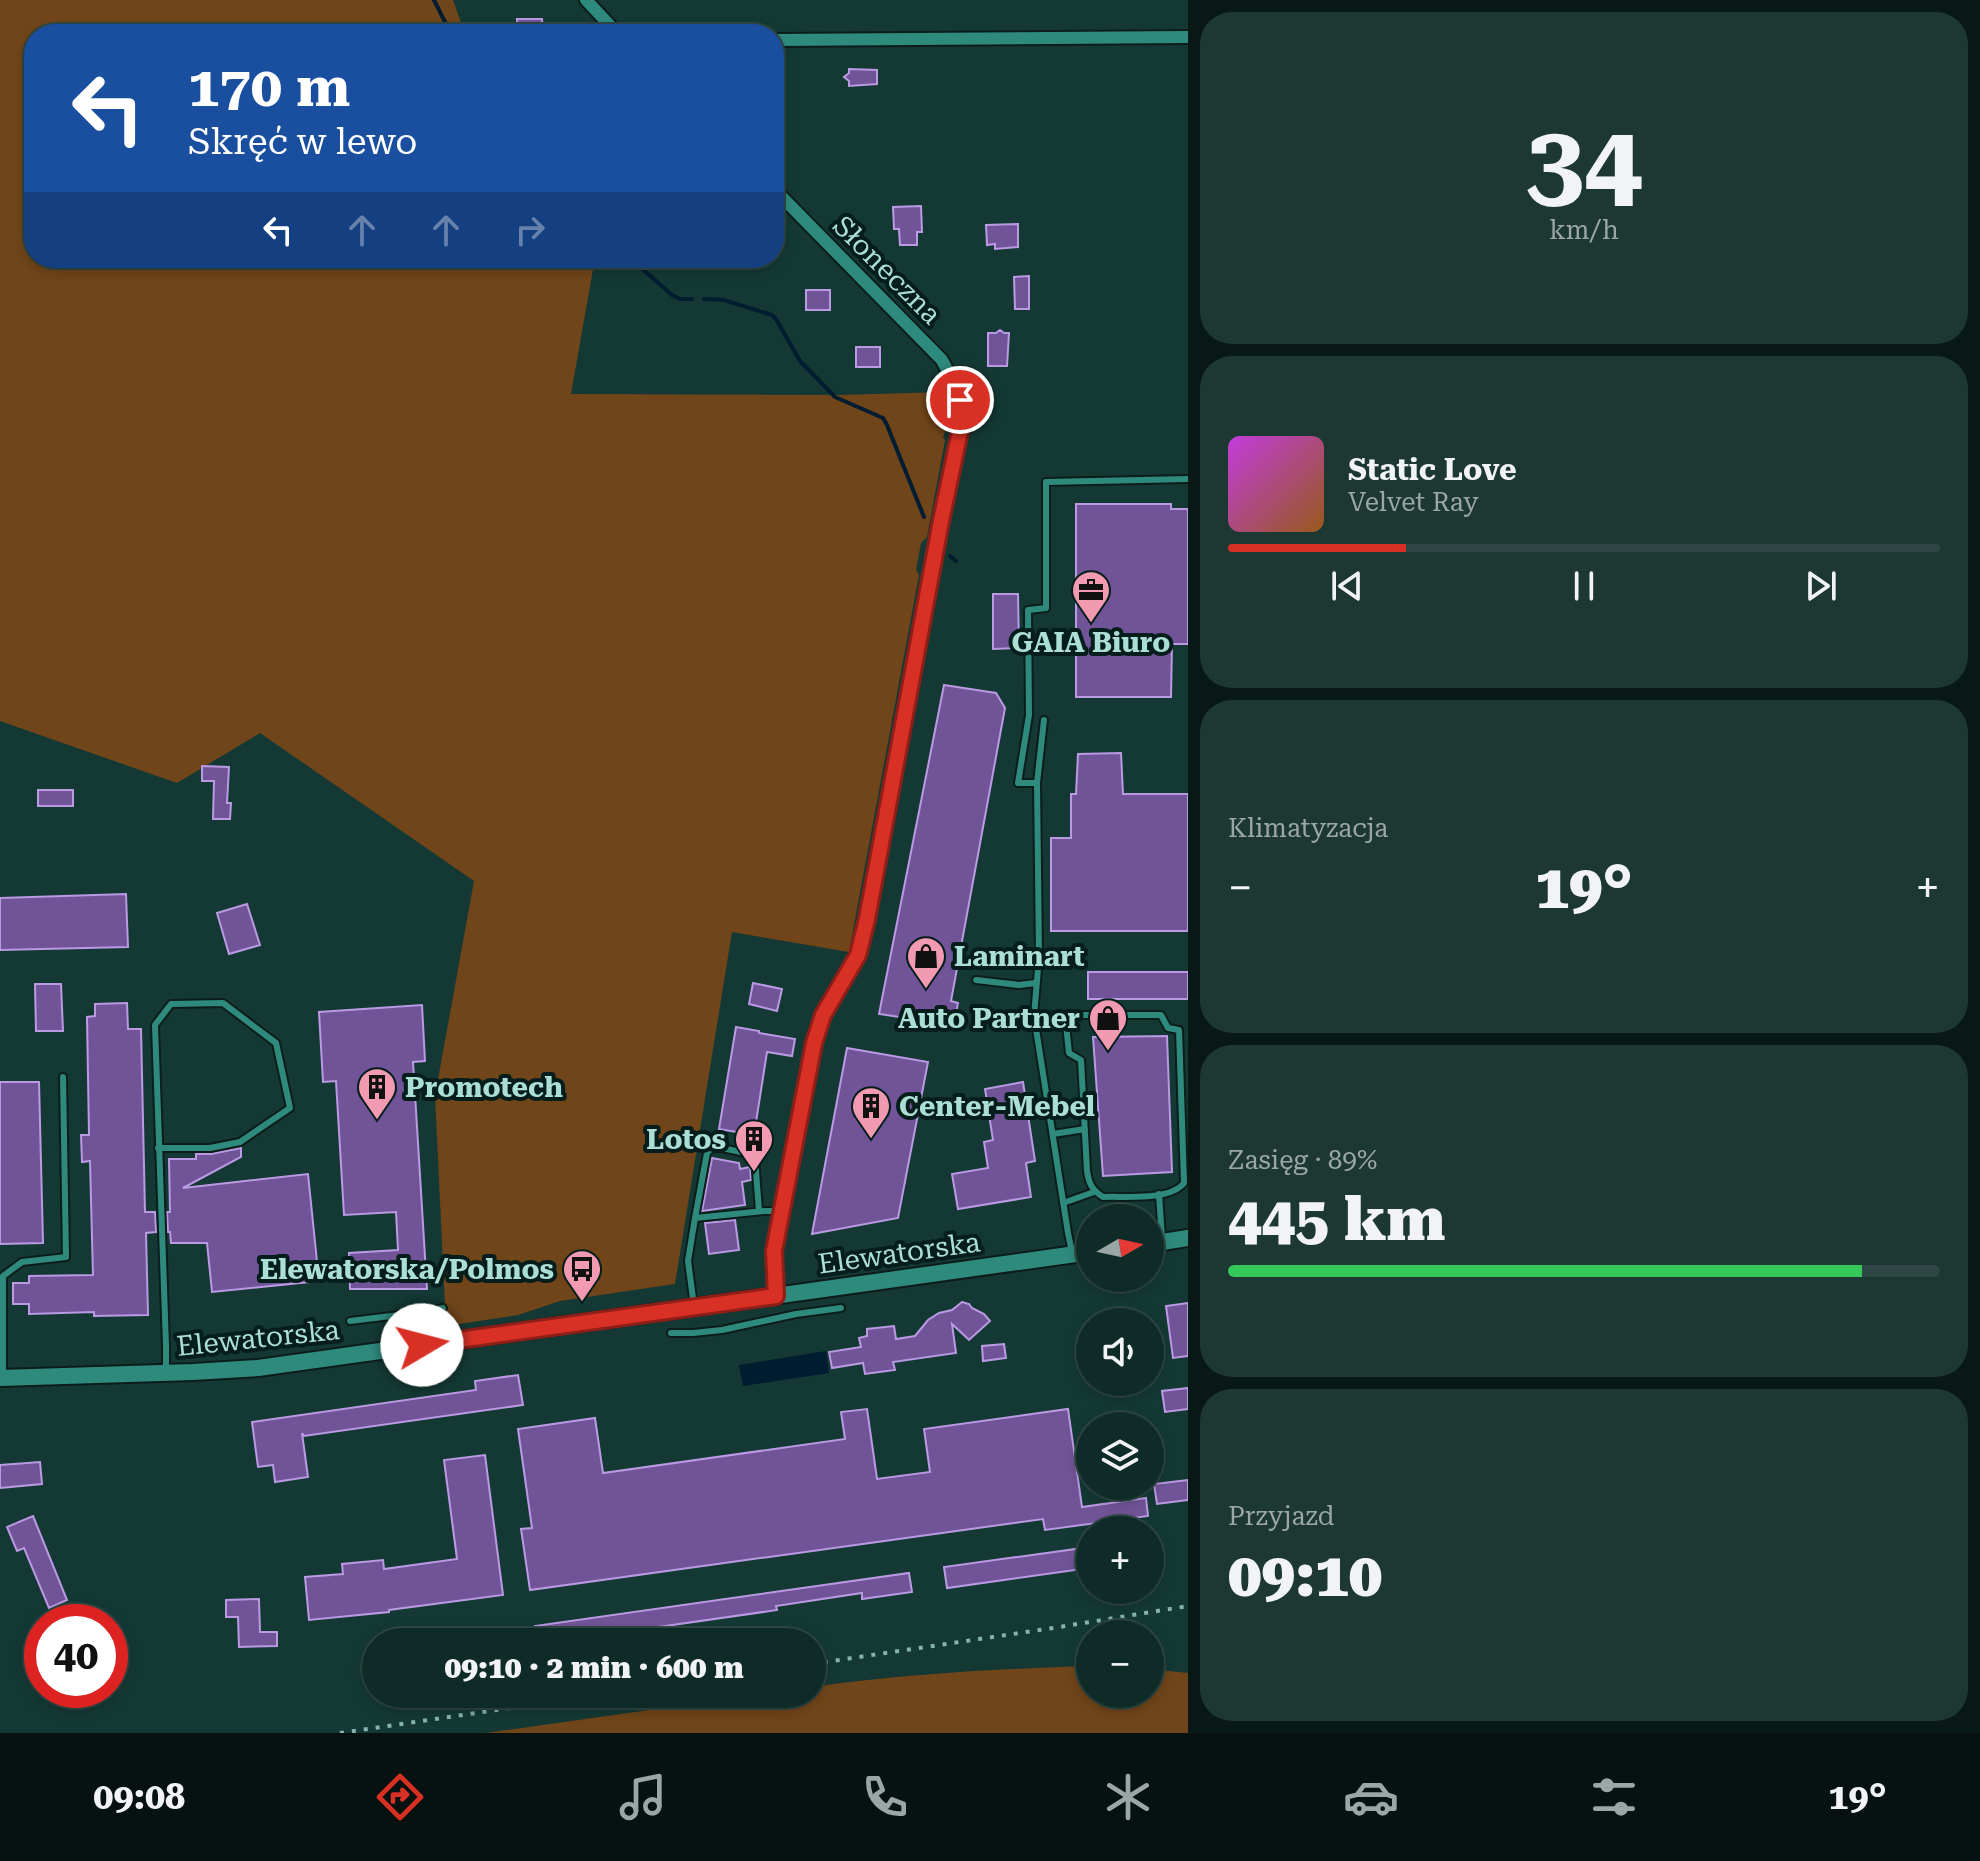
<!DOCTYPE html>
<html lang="pl">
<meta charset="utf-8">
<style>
body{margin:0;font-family:"Roboto Serif",serif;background:#1d3733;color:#f1f3f6;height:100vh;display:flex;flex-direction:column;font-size:30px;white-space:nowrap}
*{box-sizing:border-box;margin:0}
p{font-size:26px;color:#9ba7a7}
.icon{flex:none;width:44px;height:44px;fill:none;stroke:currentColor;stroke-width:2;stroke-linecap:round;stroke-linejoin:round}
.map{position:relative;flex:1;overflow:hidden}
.details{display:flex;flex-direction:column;gap:12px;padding:12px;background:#081815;width:792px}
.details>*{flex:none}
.banner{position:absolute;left:24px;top:24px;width:760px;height:244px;border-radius:32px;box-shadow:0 4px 12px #0003,0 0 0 2px #2f4744;background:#1a4fa0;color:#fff;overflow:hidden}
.needle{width:52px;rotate:81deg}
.buttons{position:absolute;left:1076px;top:1204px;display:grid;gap:16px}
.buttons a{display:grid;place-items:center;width:88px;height:88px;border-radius:50%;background:#0f2b27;box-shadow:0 4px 12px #0003,0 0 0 2px #2f4744;font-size:40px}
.speed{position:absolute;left:24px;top:1604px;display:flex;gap:16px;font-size:40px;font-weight:700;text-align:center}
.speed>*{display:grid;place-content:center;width:104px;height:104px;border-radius:50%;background:#0f2b27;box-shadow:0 4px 12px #0003,0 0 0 2px #2f4744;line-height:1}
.speed .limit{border:12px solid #d22;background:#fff;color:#111}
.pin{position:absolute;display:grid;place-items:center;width:68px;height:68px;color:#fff;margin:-34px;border:4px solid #fff;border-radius:50%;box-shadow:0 2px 8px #0007}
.me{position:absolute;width:88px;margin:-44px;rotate:82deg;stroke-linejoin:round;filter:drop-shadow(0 0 6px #0008)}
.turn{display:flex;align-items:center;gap:28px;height:168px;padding:0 32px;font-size:36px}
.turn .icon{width:104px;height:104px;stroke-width:2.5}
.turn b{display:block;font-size:56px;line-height:68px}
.lanes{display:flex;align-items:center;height:76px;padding:0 32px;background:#0003;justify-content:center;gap:40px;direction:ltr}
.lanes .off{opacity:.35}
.big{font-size:60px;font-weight:800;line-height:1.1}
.details .widget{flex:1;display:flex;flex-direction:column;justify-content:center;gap:12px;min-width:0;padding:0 28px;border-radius:32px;background:#1d3733}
.details .dial{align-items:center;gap:0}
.dial b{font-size:104px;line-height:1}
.song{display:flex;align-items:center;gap:24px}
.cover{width:96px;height:96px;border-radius:12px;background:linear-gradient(135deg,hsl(290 70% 55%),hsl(30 70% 35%))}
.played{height:8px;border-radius:4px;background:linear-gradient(90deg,#d93025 25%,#2f4744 25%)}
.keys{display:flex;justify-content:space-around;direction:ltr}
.heat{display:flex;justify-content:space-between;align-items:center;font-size:44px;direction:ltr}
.charge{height:12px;border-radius:6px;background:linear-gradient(90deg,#34c759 89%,#2f4744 0)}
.trip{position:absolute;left:362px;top:1628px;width:464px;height:80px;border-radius:40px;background:#0f2b27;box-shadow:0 4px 12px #0003,0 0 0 2px #2f4744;font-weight:800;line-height:80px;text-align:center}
.menu{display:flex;height:128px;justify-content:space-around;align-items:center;background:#061110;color:#9ba7a7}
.menu .icon{width:56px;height:56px}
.menu .current{color:#d93025}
.menu b{font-size:36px;color:#f1f3f6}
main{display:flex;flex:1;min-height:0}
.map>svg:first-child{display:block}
.green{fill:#704519}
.water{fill:#001c30}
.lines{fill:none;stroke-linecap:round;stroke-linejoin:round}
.stream{stroke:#001c30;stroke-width:4}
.building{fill:#715497;stroke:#b99ae3;stroke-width:2}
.service-casing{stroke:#0d1d1a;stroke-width:10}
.minor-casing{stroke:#0d1d1a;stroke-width:16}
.tertiary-casing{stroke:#0d1d1a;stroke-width:20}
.service{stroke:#2f8a7e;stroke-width:6}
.minor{stroke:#2f8a7e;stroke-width:12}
.tertiary{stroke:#2f8a7e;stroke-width:16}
.rail{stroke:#84b4ac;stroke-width:4;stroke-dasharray:4 8;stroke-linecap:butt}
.route-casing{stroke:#8d1f18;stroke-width:20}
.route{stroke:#d93025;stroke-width:14}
.labels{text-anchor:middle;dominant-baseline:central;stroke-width:8;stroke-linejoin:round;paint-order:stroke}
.street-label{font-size:28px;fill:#abded5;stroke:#051e1b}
.poi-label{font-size:28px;font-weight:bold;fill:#abded5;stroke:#051e1b;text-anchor:start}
</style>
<main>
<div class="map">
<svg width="1188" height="1733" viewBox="0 0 1188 1733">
<rect width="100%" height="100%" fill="#143934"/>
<!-- green -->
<path class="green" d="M0,0H453L465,34H34V258H595L571,394L841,395L945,392L950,413L948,431H945L943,438L945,440L927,537L921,543L916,570L919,575L849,952L732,932L675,1284L560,1301L518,1315L446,1326L435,1096L474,881L260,733L177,783L0,721Z
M1090,1666V1694H1150V1669L1188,1673V1733H486L762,1694H812V1687C904,1674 997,1669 1090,1666Z"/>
<!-- water -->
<path class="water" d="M826,1351L829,1373L743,1386L739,1365Z"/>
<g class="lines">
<!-- stream -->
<path class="stream" d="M434,0L451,34
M630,258L672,295L680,299H692
M704,299L724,300L772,315L776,319L800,361L835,397L883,418L887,425L924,517
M950,556L956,561"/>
</g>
<!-- building -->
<path class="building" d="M517,19H542L543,34H518Z
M849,69L877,70V84L849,86V81L844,77L849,73Z
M921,206L922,232H917V245H900L899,229H894L893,207Z
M1018,224V247L995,249V244L987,245L986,225Z
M1029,276V309H1015L1014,277Z
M806,290H830V310H806Z
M1000,330L1004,333H1009L1007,366H988V333H996Z
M856,347H880V367H856Z
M1076,504H1171V509H1188V644H1172L1171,697H1076Z
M993,594H1018L1019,648L993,649Z
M944,685L996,693L1005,708L951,1001L958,1003L954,1025L879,1014Z
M1121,753L1123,794H1188V931H1051V838H1071V794H1076L1078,754Z
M202,766L229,767L227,803H231L230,819H213L214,781H202Z
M38,790H73V806H38Z
M126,894L128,947L0,950V898Z
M247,904L260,945L229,954L217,913Z
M1088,972H1188V999H1088Z
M753,983L782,989L777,1011L749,1004Z
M35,984H61L63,1031H36Z
M127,1003L128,1029H141L145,1212H155L156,1232L146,1233L148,1315L94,1316V1312L29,1314V1304H13V1283H29V1276L93,1275L90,1161L82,1162L81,1135H89L87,1017L95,1016V1004Z
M422,1005L425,1061L413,1062L427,1289H350L349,1253L398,1250L396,1212L344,1215L336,1081L323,1082L319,1012Z
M736,1027L759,1031V1033L795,1039L792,1056L767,1052L754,1135L719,1129Z
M1167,1036L1172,1172L1103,1176L1093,1037Z
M847,1048L928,1062L898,1218L812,1234Z
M0,1082H39L43,1243L0,1244Z
M1023,1082L1035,1161L1026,1163L1031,1197L958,1209L952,1174L988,1168L984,1142L993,1140L985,1089Z
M241,1148V1157L183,1188L308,1174L319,1281L212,1292L207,1243H171L170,1232H168L167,1212H170L169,1159H196V1154H211Z
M712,1158L739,1163L740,1169L750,1167L751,1180L742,1182L745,1205L702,1211Z
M735,1220L739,1250L709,1254L705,1223Z
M962,1302L969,1304L972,1308L984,1314L990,1321L969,1340L952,1324L956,1353L893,1362L895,1370L865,1374L863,1363L832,1368L829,1352L861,1347L859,1338L867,1336V1329L894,1326L896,1339L915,1336L928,1320L939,1313L952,1310Z
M1188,1303V1356L1173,1358L1166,1306Z
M1004,1344L1006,1358L983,1361L982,1346Z
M518,1375L523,1405L304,1436L302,1433L308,1477L275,1482L273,1465L258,1467L252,1422L476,1390L475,1381Z
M1188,1388V1409L1165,1412L1162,1391Z
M867,1409L877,1479L930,1472L924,1429L1068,1409L1082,1507L1146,1498L1148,1516L1045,1530L1043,1519L530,1590L521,1529L532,1528L518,1429L595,1418L603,1473L845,1439L841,1412Z
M485,1455L503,1595L389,1610V1612L309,1620L305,1577L343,1574L342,1564L383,1560L384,1569L457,1559L444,1460Z
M40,1462L42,1484L0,1488V1465Z
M1188,1480V1500L1157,1504L1154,1484Z
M33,1516L67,1600L49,1608L24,1548L17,1551L7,1527Z
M1090,1547V1568L947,1588L944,1567Z
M909,1573L912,1592L862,1599V1593L776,1606L777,1610L554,1642H537L535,1626Z
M259,1599L260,1632H277V1646L239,1647L238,1617H226V1600Z
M508,1630L510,1642H470V1635Z"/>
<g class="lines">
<!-- service casing -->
<g class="service-casing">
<path id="service" d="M1044,720L1037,783L1039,957L1034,1016L1068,1233L1072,1252
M1037,783H1018L1029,715L1028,610L1046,608V482L1188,479
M976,980L1019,985L1036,983
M1034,1016L1065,1015L1069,1053L1081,1060L1087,1171C1089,1184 1092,1190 1103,1197C1125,1196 1170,1201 1184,1183L1179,1030L1168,1028L1161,1015H1065
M1053,1134L1085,1129
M158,1148H210L240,1142L290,1108L276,1043L223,1003L171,1004L155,1025L166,1346V1370
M1159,1194L1162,1239
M1063,1203L1094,1192
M695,1218L707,1153L713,1146L750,1154L755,1158L759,1211
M694,1306L688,1261L695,1218L765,1211H782
M416,1313L443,1308
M350,1321L416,1313L421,1342
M671,1333H693L722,1330L796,1314L841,1308
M3,1377V1276L22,1262L66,1257L63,1077"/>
</g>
<!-- minor casing -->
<g class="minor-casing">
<path id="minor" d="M586,0L618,34
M774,40L1188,37
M774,189L942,360L957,389L962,410L961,420L941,521L867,919L858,955L823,1015L814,1043L774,1251L776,1296"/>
</g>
<!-- tertiary casing -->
<g class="tertiary-casing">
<path id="tertiary" d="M1150,1244L1188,1238
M0,1378L193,1372L258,1368L1090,1252"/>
</g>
<!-- service -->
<use href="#service" class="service"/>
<!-- minor -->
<use href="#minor" class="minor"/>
<!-- tertiary -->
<use href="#tertiary" class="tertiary"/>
<!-- rail -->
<path class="rail" d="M812,1664L1053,1628L1188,1606
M340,1733L605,1694"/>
</g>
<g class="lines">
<!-- route casing -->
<g class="route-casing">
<path id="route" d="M422,1345L776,1296L774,1251L814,1043L823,1015L858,955L867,919L941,521L960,431L962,410L960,400"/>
</g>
<!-- route -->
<use href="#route" class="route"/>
</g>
<!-- icons -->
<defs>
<g id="office-pin" transform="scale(2)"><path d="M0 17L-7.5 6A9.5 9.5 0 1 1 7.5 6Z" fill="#f19ab1" stroke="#051e1b"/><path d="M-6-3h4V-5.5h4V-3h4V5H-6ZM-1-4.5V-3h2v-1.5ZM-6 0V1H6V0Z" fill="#111"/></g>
<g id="shop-pin" transform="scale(2)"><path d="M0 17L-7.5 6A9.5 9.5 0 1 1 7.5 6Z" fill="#f19ab1" stroke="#051e1b"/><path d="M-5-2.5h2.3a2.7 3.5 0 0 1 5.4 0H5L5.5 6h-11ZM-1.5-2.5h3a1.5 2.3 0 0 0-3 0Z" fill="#111"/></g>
<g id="building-pin" transform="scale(2)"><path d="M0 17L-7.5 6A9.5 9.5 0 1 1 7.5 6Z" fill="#f19ab1" stroke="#051e1b"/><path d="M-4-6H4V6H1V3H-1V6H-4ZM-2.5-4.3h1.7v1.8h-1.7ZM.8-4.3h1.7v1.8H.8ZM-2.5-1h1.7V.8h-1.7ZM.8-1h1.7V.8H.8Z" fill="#111"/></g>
<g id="bus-pin" transform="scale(2)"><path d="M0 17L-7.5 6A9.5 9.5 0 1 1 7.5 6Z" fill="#f19ab1" stroke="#051e1b"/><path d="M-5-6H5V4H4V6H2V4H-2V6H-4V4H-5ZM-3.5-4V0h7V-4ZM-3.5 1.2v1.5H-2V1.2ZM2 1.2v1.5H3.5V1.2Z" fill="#111"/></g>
</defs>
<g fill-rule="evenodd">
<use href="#office-pin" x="1091" y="590"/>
<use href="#shop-pin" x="926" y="956"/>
<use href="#shop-pin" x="1108" y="1018"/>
<use href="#building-pin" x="377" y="1087"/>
<use href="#building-pin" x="871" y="1106"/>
<use href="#building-pin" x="754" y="1139"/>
<use href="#bus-pin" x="582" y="1269"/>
</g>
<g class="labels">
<!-- street labels -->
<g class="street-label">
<text transform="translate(887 270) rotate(45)">Słoneczna</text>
<text transform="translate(899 1253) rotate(-8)">Elewatorska</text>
<text transform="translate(258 1338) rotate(-6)">Elewatorska</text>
</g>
<!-- poi labels -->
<g class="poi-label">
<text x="1091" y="642" text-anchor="middle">GAIA Biuro</text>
<text x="954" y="956">Laminart</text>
<text x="1080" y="1018" text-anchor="end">Auto Partner</text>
<text x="405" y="1087">Promotech</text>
<text x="899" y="1106">Center-Mebel</text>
<text x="726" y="1139" text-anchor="end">Lotos</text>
<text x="554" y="1269" text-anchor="end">Elewatorska/Polmos</text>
</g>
</g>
</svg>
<div class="buttons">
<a><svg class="needle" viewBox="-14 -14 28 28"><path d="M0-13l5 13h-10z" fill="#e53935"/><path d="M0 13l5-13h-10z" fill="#9ba7a7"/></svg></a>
<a><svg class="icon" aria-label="sound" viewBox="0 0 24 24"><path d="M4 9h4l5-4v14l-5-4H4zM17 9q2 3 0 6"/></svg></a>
<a><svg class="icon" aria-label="layers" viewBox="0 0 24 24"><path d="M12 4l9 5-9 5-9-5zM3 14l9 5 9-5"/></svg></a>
<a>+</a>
<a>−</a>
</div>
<div class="speed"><div class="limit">40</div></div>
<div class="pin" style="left:960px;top:400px;background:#d93025"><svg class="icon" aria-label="arrive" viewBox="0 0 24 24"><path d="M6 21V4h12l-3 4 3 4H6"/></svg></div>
<svg class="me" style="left:422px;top:1345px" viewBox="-20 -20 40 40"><circle r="19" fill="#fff"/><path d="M0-13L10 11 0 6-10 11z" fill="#d93025"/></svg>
<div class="trip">09:10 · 2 min · 600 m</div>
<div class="banner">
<div class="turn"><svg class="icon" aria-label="left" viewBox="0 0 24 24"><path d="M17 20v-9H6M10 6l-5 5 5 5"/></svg><div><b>170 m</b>Skręć w lewo</div></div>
<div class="lanes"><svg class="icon" aria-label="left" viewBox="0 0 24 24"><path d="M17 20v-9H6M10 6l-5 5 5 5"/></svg><svg class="icon off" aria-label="ahead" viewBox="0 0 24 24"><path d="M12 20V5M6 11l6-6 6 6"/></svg><svg class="icon off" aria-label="ahead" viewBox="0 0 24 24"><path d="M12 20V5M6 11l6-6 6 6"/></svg><svg class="icon off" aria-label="right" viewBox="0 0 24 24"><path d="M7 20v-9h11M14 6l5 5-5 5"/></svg></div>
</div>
</div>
<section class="details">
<div class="widget dial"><b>34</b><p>km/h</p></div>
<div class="widget">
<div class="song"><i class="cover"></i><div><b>Static Love</b><p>Velvet Ray</p></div></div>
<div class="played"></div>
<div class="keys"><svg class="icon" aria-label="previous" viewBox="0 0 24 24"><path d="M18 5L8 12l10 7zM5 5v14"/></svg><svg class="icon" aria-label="pause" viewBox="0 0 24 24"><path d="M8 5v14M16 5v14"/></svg><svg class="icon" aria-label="next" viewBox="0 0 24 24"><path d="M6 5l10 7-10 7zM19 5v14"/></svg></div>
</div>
<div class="widget"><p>Klimatyzacja</p>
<div class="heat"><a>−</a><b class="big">19°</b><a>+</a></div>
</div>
<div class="widget"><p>Zasięg · 89%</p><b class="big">445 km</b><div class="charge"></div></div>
<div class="widget"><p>Przyjazd</p><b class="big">09:10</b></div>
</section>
</main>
<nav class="menu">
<b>09:08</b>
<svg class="icon current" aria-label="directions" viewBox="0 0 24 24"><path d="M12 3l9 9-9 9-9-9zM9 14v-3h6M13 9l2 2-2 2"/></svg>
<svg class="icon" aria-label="music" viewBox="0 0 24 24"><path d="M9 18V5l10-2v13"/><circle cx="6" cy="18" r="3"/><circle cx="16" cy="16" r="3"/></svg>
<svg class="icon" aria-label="phone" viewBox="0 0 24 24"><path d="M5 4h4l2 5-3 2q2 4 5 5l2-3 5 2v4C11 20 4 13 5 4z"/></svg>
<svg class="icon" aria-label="climate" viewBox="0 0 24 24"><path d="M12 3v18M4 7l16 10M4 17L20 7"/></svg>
<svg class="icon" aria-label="car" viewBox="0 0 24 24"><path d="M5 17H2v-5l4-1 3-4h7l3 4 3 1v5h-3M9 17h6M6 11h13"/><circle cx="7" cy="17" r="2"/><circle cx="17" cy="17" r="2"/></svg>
<svg class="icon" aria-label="filters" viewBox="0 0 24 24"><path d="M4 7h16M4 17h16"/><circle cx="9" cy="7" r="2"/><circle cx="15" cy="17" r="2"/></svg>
<b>19°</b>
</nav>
